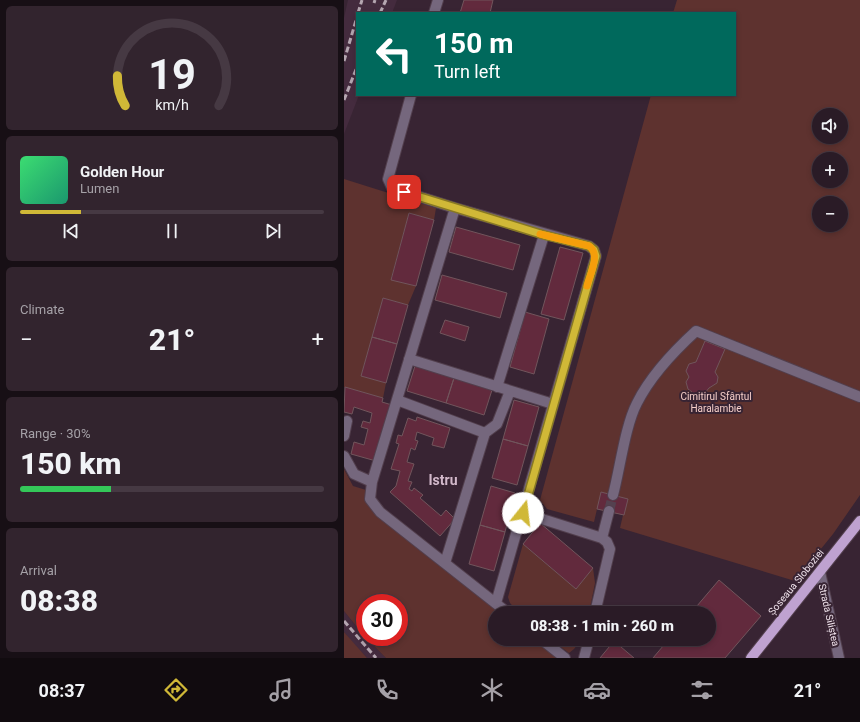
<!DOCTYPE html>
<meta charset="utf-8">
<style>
body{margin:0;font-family:Roboto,sans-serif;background:#32242e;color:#f1f3f6;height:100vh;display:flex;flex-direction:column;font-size:15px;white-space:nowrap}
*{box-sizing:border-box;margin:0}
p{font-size:13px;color:#a5a1a7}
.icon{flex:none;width:22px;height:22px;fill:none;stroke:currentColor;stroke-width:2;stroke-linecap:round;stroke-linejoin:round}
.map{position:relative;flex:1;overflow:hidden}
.sheet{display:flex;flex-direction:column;gap:6px;padding:6px;background:#170f15;width:344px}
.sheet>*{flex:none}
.hud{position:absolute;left:12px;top:12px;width:380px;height:84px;border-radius:0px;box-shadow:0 2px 6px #0003,0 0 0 1px #463943;background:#00695c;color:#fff;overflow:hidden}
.tools{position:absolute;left:468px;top:108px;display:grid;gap:8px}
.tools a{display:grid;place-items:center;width:36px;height:36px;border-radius:50%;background:#2a1b26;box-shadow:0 2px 6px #0003,0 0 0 1px #463943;font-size:20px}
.speed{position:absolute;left:12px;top:594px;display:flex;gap:8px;font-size:20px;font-weight:700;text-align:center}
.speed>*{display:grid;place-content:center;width:52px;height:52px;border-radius:50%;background:#2a1b26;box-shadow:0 2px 6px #0003,0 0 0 1px #463943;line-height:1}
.speed .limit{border:6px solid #d22;background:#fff;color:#111}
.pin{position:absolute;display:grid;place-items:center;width:34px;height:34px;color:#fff;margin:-17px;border-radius:8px;box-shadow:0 2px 6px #0006}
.me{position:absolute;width:44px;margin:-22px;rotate:16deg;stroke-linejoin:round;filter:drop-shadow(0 0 3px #0008)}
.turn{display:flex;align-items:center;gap:14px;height:84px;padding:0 12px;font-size:18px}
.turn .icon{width:52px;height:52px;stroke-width:2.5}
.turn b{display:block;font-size:28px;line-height:34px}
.big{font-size:30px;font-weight:800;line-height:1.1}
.sheet .card{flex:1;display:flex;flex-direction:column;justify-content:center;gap:6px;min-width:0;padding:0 14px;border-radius:6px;background:#32242e}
.sheet .dial{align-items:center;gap:0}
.dial svg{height:104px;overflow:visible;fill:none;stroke:#463943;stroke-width:7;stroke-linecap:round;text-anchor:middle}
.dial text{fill:#f1f3f6;stroke:none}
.song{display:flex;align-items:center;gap:12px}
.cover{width:48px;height:48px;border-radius:6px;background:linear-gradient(135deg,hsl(140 70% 55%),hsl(160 70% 35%))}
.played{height:4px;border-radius:2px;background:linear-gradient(90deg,#d0b837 20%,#463943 20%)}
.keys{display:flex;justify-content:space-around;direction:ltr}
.heat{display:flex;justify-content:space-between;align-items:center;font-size:22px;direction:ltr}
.charge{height:6px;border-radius:3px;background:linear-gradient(90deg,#34c759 30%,#463943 0)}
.trip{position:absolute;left:144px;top:606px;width:228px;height:40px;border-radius:20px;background:#2a1b26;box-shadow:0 2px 6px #0003,0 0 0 1px #463943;font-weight:800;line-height:40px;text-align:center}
.menu{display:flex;height:64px;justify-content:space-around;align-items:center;background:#110b0f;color:#a5a1a7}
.menu .icon{width:28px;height:28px}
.menu .current{color:#d0b837}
.menu b{font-size:18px;color:#f1f3f6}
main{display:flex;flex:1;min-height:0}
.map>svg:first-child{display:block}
.built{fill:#442b3e}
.green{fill:#5e322f;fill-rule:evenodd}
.building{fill:#622a3d;stroke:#71555c}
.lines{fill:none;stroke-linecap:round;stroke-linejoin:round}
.minor-tunnel{stroke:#54414f;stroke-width:10;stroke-dasharray:10 5;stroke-linecap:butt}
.minor-casing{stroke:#523f4d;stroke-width:12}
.major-casing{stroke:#523f4d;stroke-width:12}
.minor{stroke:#75677d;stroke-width:10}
.major{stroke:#bfa2d0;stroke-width:10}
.rail{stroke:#b5a6b1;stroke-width:3;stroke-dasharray:6 3;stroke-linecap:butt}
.route-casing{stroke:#877824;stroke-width:10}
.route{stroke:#d0b837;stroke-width:7}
.slow{stroke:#f59e0b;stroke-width:7}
.labels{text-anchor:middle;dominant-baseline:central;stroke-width:4;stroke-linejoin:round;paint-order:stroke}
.park-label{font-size:10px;fill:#f5cec9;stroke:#382433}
.street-label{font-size:10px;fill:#f0e3ec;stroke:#382433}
.district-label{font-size:14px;font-weight:bold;fill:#d3b9cb;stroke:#382433}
</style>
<main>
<section class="sheet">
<div class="card dial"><svg viewBox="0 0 100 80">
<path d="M14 69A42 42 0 1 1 86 69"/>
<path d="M14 69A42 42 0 0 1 8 46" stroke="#d0b837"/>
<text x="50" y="56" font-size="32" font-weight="700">19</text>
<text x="50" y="72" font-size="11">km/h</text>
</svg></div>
<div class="card">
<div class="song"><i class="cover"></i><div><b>Golden Hour</b><p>Lumen</p></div></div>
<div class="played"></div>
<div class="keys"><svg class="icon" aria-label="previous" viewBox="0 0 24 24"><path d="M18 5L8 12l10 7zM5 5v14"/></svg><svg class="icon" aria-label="pause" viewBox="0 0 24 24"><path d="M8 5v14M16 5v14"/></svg><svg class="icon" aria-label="next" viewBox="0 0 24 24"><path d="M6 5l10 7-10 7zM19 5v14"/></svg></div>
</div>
<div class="card"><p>Climate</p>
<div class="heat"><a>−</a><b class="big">21°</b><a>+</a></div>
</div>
<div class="card"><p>Range · 30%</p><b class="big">150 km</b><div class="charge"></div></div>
<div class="card"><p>Arrival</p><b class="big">08:38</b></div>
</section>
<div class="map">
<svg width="516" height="658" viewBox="0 0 516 658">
<rect width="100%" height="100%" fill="#382433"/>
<!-- built -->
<path class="built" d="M4,0H53L48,13H13V95H15L0,134V18Z
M0,611L21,637L42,658H23L9,643L0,632Z"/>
<!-- green -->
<path class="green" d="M333,0H516V495L489,534L451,581L276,528L279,515L253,509L250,522L203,509L196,500L307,95H391V13H329ZM475,115H497V137H475ZM475,159H497V181H475ZM475,203H497V225H475Z
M0,179L92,208L90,220L65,213L47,279L72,286L64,305L39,298L17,376L42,383L39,398L0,387Z
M0,469L9,486L22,490L26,499L159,613H151V639H192L215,658H42L21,637H55V603H21V637L0,611Z
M179,544L232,589L249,568L251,583L245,613H175L166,603L164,597Z
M0,632L23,658H0Z
M206,639H238L230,649L225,653Z"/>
<!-- building -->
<path class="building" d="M120,0H149L146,13H116Z
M65,213L90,220L72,286L47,280Z
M112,227L176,245L169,270L105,252Z
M216,247L239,253L220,320L197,314Z
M98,275L163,293L156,318L91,300Z
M39,298L64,305L53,344L28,337Z
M181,312L205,319L190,374L166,367Z
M101,320L125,327L121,341L96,333Z
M28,337L53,344L42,383L17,376Z
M361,341L381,349L371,372L374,377L373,383L365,388L360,394L353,396L344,389L342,382L345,377L342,371L345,364L352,362Z
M71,366L110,378L102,403L63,391Z
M110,378L148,390L140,415L102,403Z
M1,387L39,398L38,402L48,405L32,461L7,454L10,442L20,445L24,429L17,427L19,421L26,423L28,413L10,407L8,414L0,412Z
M170,400L195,407L184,446L159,439Z
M73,417L106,428L100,448L88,445L90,438L73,432L71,440L74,441L71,450L67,448L63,462L70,464L64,481L68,482L65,489L68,491L70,488L79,495L76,498L97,516L102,510L111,519L96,536L46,492L52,486L56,471L47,469L55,444L52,443L54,435L58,436L64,418L72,421Z
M159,439L184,446L173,485L148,478Z
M147,486L171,493L161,532L136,525Z
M257,492L284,499L280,515L253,509Z
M196,523L249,568L232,589L179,544Z
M136,525L161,532L150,571L125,564Z
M375,580L417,616L381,658H309L325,639H365V613H347Z
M270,641L290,658H256Z"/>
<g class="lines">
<!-- minor-tunnel -->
<path class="minor-tunnel" d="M265,511L269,495"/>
<!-- minor casing -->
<g class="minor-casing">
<path id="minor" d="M90,13L94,0
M67,95L44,179L48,188L111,208L28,482L26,499L36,512L164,613
M111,208L245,246L250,250L252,256L152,603
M65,359L209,404
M153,387L200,235
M53,400L141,433
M0,436L3,421
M0,456L10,474L28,482
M269,495C276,469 281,426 293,403C307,375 329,352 352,331L516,397
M179,513L258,538L263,542L266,549L251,613
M258,538L265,511
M101,563L141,433L153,424L166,391
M476,572L495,658
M197,639L221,658
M240,658L245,639"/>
</g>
<!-- major casing -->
<g class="major-casing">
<path id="major" d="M407,658L516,521"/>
</g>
<!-- minor -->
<use href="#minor" class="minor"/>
<!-- major -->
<use href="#major" class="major"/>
<!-- rail -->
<path class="rail" d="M30,3L31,0
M14,13L18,0
M36,13L42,0
M0,61L13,17
M0,100L13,67
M0,621L32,658"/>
</g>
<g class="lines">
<!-- route casing -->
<g class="route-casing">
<path id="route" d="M60,192L200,235L245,246L250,250L252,256L179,513"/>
</g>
<!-- route -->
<use href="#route" class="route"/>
<!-- slow -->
<path class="slow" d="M196,234L245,246C257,254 246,274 243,286"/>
</g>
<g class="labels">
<!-- park labels -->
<g class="park-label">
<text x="372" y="396">Cimitirul Sfântul<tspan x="372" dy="12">Haralambie</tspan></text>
</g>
<!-- street labels -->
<g class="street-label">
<text transform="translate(452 582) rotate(-51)">Șoseaua Sloboziei</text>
<text transform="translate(485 615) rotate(77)">Strada Siliștea</text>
</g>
<!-- district labels -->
<g class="district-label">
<text x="99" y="480">Istru</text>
</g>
</g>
</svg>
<div class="tools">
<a><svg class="icon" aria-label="sound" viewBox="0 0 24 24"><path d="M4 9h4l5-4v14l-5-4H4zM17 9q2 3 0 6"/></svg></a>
<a>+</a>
<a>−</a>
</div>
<div class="speed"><div class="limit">30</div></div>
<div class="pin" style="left:60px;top:192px;background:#d93025"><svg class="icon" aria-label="arrive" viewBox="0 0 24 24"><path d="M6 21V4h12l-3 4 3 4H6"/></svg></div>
<svg class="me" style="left:179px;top:513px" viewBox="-20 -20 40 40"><circle r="19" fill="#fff"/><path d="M0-13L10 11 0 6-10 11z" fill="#d0b837"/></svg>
<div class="trip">08:38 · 1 min · 260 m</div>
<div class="hud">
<div class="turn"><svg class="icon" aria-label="left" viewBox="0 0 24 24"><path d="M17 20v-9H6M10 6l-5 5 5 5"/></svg><div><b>150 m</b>Turn left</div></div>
</div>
</div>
</main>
<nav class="menu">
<b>08:37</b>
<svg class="icon current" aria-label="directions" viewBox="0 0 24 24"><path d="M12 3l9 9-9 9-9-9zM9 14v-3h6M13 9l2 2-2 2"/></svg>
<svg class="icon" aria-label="music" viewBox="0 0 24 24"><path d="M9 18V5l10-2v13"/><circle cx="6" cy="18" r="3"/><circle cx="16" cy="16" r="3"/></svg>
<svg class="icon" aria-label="phone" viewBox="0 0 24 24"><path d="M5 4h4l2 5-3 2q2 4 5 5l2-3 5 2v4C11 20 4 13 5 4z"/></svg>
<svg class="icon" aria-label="climate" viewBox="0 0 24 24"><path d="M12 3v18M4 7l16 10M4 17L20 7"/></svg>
<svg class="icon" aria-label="car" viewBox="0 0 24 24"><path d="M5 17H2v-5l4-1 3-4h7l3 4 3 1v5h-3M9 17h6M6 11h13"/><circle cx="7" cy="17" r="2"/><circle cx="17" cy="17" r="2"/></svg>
<svg class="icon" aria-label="filters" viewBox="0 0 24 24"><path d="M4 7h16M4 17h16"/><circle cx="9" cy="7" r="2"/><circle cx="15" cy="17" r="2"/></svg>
<b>21°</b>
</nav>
